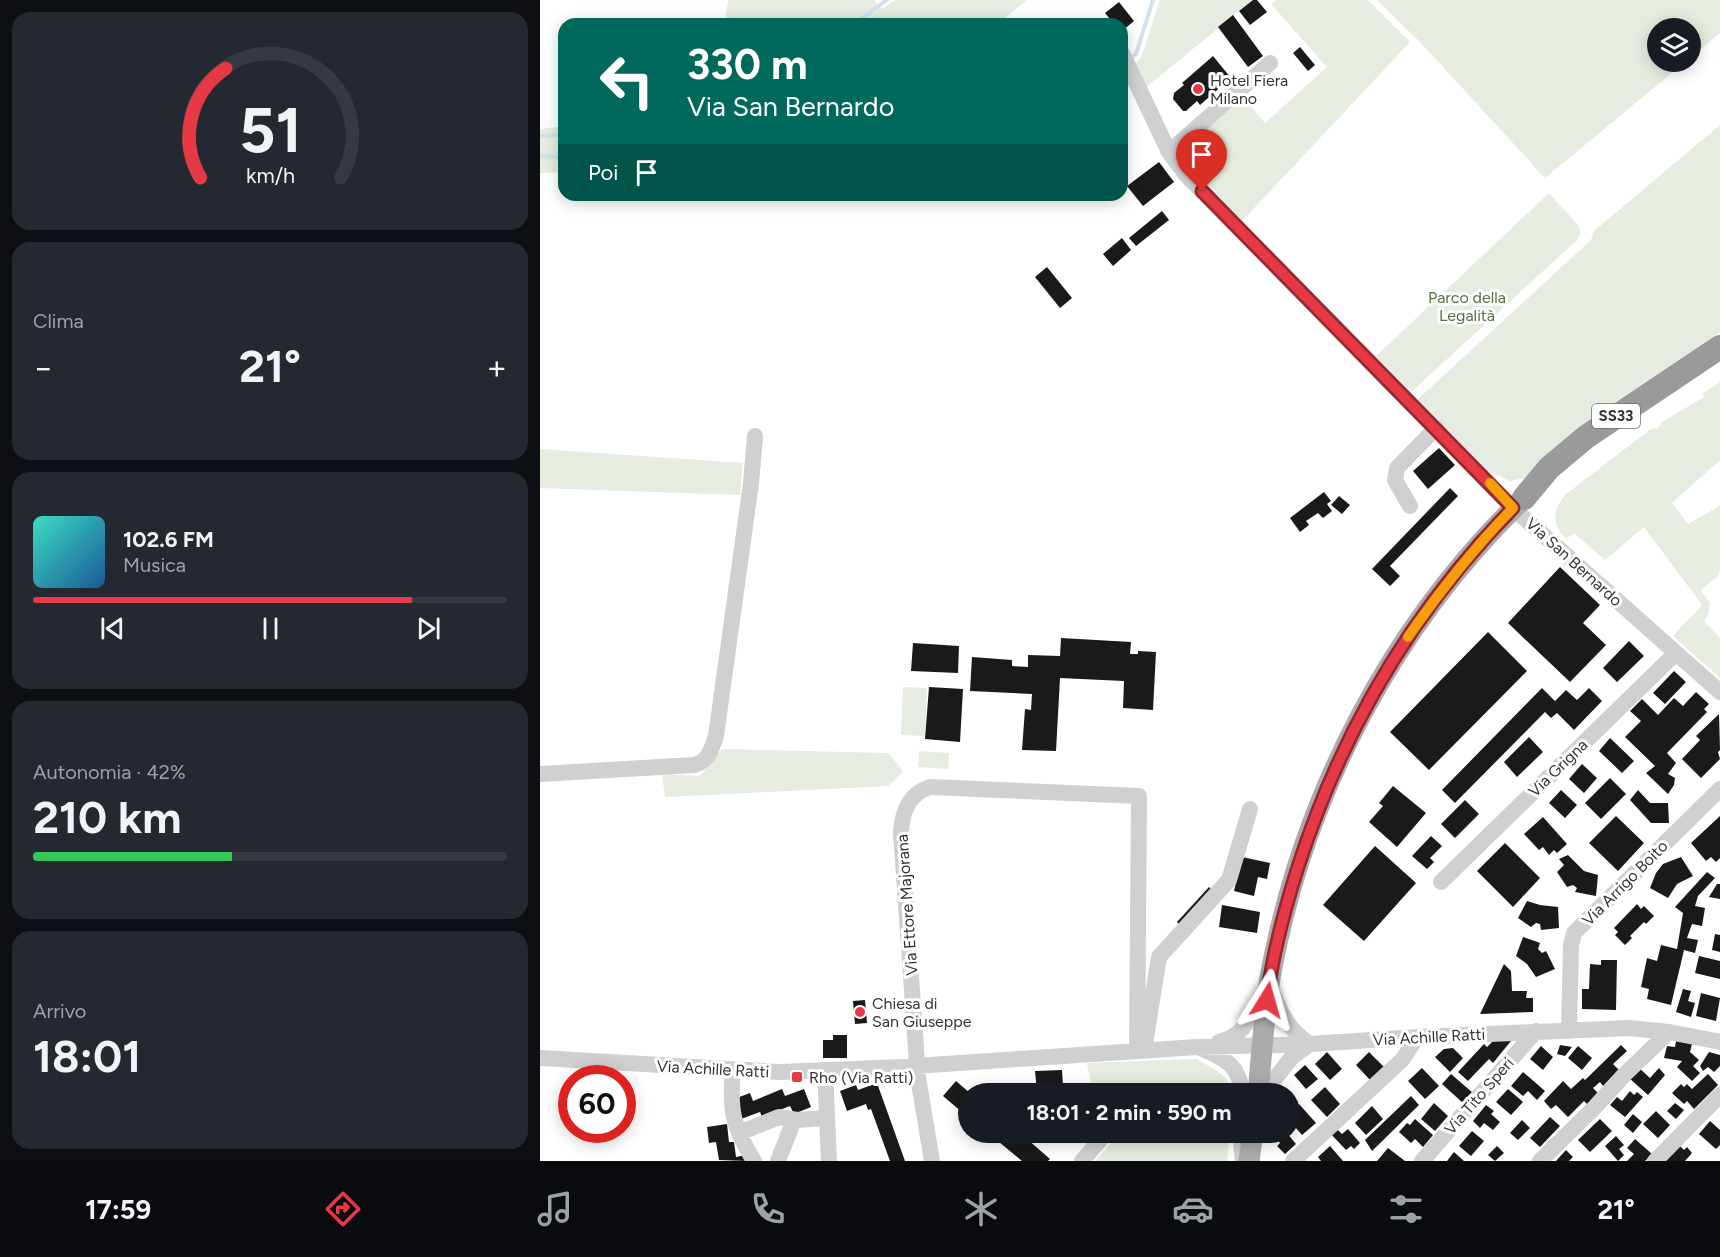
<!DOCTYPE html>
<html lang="it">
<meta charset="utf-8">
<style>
body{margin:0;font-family:Figtree,sans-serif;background:#242831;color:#f1f3f6;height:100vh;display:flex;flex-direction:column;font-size:22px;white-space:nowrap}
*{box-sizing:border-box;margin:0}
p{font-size:20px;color:#9ea1a6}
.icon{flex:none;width:33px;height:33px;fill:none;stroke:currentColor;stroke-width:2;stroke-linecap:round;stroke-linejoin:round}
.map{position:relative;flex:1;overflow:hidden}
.panel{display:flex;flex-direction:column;gap:12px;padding:12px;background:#0d0f14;width:540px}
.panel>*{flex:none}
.hud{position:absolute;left:18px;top:18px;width:570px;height:183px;border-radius:18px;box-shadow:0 3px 15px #0003;background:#00695c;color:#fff;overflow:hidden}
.fabs{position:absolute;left:1107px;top:18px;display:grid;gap:12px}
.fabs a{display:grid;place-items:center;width:54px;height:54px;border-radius:50%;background:#171b24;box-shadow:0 3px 15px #0003;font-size:30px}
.speed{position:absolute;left:18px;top:1065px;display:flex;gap:12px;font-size:30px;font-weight:700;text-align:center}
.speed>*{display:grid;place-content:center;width:78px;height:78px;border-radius:50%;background:#171b24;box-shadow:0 3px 15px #0003;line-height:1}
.speed .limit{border:9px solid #d22;background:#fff;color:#111}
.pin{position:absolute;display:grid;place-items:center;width:51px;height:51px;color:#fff;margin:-62px -26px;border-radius:50% 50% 50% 0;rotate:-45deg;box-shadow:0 0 6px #0007}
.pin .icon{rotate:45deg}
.me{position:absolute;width:66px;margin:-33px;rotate:8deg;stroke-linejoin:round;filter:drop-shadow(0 0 4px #0008)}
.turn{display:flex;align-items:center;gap:21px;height:126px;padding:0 30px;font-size:27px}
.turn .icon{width:78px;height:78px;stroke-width:2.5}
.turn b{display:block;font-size:42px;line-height:51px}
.then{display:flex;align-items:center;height:57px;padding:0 30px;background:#0003;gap:12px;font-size:22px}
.big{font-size:45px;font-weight:700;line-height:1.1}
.panel .tile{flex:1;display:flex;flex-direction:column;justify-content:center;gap:9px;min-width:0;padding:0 21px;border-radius:18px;background:#242831}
.panel .dial{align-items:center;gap:0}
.dial svg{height:156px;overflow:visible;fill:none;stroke:#363941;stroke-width:7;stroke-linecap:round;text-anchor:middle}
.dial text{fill:#f1f3f6;stroke:none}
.song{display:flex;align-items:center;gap:18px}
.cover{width:72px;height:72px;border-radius:9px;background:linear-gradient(135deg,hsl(170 70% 55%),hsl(210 70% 35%))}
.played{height:6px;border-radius:3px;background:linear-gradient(90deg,#e63946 80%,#363941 80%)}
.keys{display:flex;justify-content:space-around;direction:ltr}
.heat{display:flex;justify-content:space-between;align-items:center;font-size:33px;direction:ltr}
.charge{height:9px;border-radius:4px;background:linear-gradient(90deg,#34c759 42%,#363941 0)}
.trip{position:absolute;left:418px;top:1083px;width:342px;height:60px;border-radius:30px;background:#171b24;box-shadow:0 3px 15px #0003;font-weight:700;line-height:60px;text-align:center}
.dock{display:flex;height:96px;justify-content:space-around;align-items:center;background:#090b0e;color:#9ea1a6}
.dock .icon{width:42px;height:42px}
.dock .on{color:#e63946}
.dock b{font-size:27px;color:#f1f3f6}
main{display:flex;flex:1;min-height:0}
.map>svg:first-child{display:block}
.green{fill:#e6ecdf}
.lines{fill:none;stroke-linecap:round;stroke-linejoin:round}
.stream{stroke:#cfe2ee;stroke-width:4}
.building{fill:#1a1a1a}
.minor{stroke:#d0d0d0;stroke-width:16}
.major{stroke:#ababab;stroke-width:21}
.highway{stroke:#9a9a9a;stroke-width:24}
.route-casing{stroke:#96252e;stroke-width:15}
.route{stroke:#e63946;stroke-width:10}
.slow{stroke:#f59e0b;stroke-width:10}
.poi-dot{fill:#e63946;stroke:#fff;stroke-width:2}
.labels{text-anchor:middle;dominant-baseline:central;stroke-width:6;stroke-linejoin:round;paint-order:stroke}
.shield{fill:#fff;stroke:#707070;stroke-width:1.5}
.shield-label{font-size:15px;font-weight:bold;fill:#333}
.poi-label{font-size:16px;fill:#333;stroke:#fff;text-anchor:start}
.park-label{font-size:16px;fill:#56703f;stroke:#fff}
.street-label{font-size:16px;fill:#333;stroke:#fff}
</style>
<main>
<section class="panel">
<div class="tile dial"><svg viewBox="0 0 100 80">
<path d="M14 69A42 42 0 1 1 86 69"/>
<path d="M14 69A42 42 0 0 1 27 13" stroke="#e63946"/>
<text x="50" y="56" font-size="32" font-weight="700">51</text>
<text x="50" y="72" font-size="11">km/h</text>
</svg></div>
<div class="tile"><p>Clima</p>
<div class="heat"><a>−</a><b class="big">21°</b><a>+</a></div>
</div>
<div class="tile">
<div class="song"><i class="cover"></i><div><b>102.6 FM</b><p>Musica</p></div></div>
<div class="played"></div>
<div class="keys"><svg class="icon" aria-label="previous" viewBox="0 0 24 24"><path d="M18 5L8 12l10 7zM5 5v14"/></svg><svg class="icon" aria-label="pause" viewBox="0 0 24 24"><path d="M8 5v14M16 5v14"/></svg><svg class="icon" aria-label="next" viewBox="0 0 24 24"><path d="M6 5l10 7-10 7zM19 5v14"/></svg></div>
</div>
<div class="tile"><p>Autonomia · 42%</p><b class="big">210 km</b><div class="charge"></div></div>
<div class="tile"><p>Arrivo</p><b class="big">18:01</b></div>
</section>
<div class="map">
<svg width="1180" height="1161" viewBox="0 0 1180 1161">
<rect width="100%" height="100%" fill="#fff"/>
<!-- green -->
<path class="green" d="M188,0H334L342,9L355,0H487L458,24H185Z
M620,0H713L605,88L594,66L601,58Z
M737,0H828L870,42L702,221L661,181L635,152L701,95L725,123L787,67L731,4Z
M837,0H1180V33L1151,57L1150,28H1118V62H1145L1005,178L880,42Z
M1180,125V332L1026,439L989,477L970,481L942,468L876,401L1051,240L1054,231Z
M24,126V172L0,173V129Z
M1009,193L1039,226L1040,234L1036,241L870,393L836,356Z
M1180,382V460L1132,503L1148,524L1172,510L1173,511L1180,504V571L1178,576L1161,590L1170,603L1168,616L1164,621L1180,638V678L1133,636L1162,605L1104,527L1065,560L1034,533L1026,539C1011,524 1013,509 1026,494L1111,429L1118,428L1122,422L1164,397L1162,394Z
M0,449L203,463L200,495L0,488Z
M363,687L387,688L385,736L361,735Z
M182,749L348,753L363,771L349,786L125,797L122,774L160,776Z
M379,751L409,753L408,769L378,767Z
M656,1059C671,1067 690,1075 693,1093H565L551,1083L547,1063Z
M580,1133H690L687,1161H555Z"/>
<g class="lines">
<!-- stream -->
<path class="stream" d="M314,24L347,0
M589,59L596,54L613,0
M0,136L24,135
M0,156L24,157"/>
</g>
<!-- building -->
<path class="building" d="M713,0H717L727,12L710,25L699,11Z
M579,2L594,21L582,31V24H574L565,13Z
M693,15L723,56L708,67L678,27Z
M760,47L775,65L768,71L753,53Z
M673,56L691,78L660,105L657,101L646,111H643L633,99L634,93L644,85L642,83Z
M619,162L634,182L603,206L587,186Z
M622,211L629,220L596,246L589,238Z
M582,238L591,250L573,266L563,254Z
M507,267L532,298L520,308L495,277Z
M899,448L915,465L888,489L873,471Z
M910,488L918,496L850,566L860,576L850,586L832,569Z
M784,492L791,501L787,504L792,511L783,518L778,513L766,521L769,525L760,532L750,518Z
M799,496L810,505L802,514L791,505Z
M1020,567L1060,605L1043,623L1066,645L1030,682L968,623Z
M948,632L987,671L889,770L850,732Z
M521,638L591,642L590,654H598V651L616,652L613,710L583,708L584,681L520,678L516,751L482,750L485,709L491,710L492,694L430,691L432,657L472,660V666L488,667V655L520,656Z
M1089,641L1104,656L1077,682L1063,668Z
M373,643L419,646L418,673L371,671Z
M1134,671L1146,682L1125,704L1113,693Z
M389,687L423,689L420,742L385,739Z
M1002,688L1015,701L1026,690L1037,700L1049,688L1062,701L1034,730L1017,713L1011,718L1005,712L915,803L902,790Z
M1156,692L1169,704L1164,709L1167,712L1127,753L1136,763L1128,774L1135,778L1134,785L1128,794L1106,773L1115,766L1085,737L1101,721L1090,711L1102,699L1118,715L1134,698L1143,706Z
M1179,714L1180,750L1178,752L1180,759L1161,778L1142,759L1160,740L1156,736Z
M989,737L1003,752L977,777L964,762Z
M1070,738L1094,761L1082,773L1059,751Z
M1042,764L1057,778L1044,793L1029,779Z
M1070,778L1086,794L1061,819L1045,803Z
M853,786L886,813L857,847L829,822L843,806L839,803Z
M1021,790L1037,805L1025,818L1009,803Z
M1098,790L1110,803H1128L1129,823H1111L1090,800Z
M925,800L939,814L915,838L901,824Z
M1076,816L1104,843L1078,871L1049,843Z
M1180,816V858L1176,862L1171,857L1166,861L1151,843Z
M1003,817L1027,844L1017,853L1014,850L1009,855L1003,847L999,850L984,834Z
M891,836L902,846L890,858L894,862L887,869L872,856Z
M965,843L1000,878L973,907L937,871Z
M835,846L876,883L824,941L783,905Z
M1028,855L1044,871L1058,875L1056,896L1035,892L1037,888L1033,885L1027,887L1017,872L1024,865L1019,859Z
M702,857L730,863L727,879L718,877L714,896L694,891Z
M1141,857L1153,876L1137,884L1128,898L1110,888L1116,873L1123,864Z
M1167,872L1175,878L1158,896L1155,906L1165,908L1162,926L1152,924L1147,938L1158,940L1155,953L1144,950L1131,1005L1107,999L1109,989L1101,987L1107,958L1117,961L1121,945L1137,949L1143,913L1135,907Z
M1177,884H1180V899L1169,897Z
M669,887L674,891L641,927L637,922Z
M987,901L1000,905L1018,907L1019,928L1001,930L1000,924L996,923L991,927L978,918Z
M1097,904L1101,909L1104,906L1114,916L1106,924L1104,922L1090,936L1092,938L1085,945L1075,935L1078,932L1074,928Z
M682,905L720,912L717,933L679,927Z
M1175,934L1180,935V952L1172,950Z
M983,937L1000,943L998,949L1002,953L1006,951L1015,969L996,977L987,964L976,956Z
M1159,956L1180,961V979L1155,973Z
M1061,960H1077L1076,1010L1042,1009V989H1049L1050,964L1061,965Z
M964,964L971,971L972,991H987L986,998H993V1012L940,1014Z
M1143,989L1151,991L1148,1001L1155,1003L1151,1017L1136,1012Z
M1161,993L1180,998L1176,1021L1156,1016Z
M325,1000L327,1023L315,1024L313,1001Z
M293,1035H307V1058H283V1040H293Z
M953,1041H971L953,1063L949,1059L928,1081L918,1072L944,1044L947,1047Z
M1136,1041L1152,1044L1150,1052L1159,1060L1153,1066L1160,1073L1152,1081L1137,1067L1142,1061L1124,1058L1127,1046L1135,1047Z
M1020,1045L1032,1047L1025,1056L1017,1054Z
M1081,1045L1087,1051L1073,1064L1079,1070L1063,1086L1060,1082L1053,1088L1060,1095L1049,1106L1044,1101L1028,1117L1016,1105L1011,1109L1004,1101L1023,1081L1031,1089L1043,1078L1045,1080Z
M1001,1046L1013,1057L1003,1070L990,1059Z
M1038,1046L1052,1058L1042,1070L1028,1058Z
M913,1048L923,1058L910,1072L895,1057L904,1049Z
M787,1052L802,1069L790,1080L775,1064Z
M829,1052L844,1067L830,1080L816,1065Z
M1169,1052L1180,1055V1066L1174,1072L1168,1067L1163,1071L1160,1066Z
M765,1065L778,1079L766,1089L754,1075Z
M1098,1067L1110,1078L1119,1068L1125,1075L1108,1095L1089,1078Z
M882,1068L899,1086L885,1099L868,1081Z
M522,1070L523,1086H509V1091L497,1092L495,1071Z
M983,1072L1005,1091L997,1100L988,1091L983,1096L971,1086Z
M911,1074L933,1093L923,1103L902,1084Z
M1168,1074L1178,1085L1154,1109L1147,1101L1144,1104L1132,1093L1141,1084L1144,1087L1147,1084L1152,1089Z
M416,1081L431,1094H429V1118L403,1096Z
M337,1083L365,1161H350L331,1109L328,1110L326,1104L307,1111L300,1091L316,1085L318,1090Z
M785,1087L800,1104L787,1117L771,1100Z
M242,1089L245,1096L264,1089L271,1107L254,1114L250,1106L222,1117L220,1112L201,1119L194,1099L210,1093L213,1101Z
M968,1089L983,1102L971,1115L956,1102Z
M1090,1091L1094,1095L1097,1092L1103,1097L1085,1117L1070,1105L1077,1097L1082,1101Z
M871,1096L879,1105L832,1151L825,1140Z
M894,1103L908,1116L895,1131L881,1119Z
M1135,1103L1144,1110L1136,1119L1127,1111Z
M759,1104L776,1123L762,1135L750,1121V1112Z
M946,1105L954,1111L951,1114L960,1122L953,1130L944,1123L940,1128L933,1121Z
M832,1106L843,1119L826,1135L815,1123Z
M1116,1111L1130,1125L1118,1138L1103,1124Z
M1093,1114L1102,1122L1093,1133L1084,1125Z
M1010,1117L1020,1126L1000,1147L990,1138Z
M875,1119L893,1135L883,1147L875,1139L871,1143L859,1132L867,1123L870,1125Z
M1060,1119L1072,1131L1050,1152L1038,1140Z
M982,1120L990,1128L978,1140L970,1133Z
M1170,1121L1180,1130V1145L1176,1149L1159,1134Z
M187,1124L189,1142H194L196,1157L206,1155L207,1161L179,1160L176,1142L169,1143L167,1127Z
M796,1128L802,1134L808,1129L820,1143L814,1149L811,1146L806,1150L790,1133Z
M932,1131L944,1141L931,1156L919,1146Z
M447,1132H479L510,1159L508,1161H482Z
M742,1132H746L756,1144L745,1154L737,1146L740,1143L736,1138Z
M1076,1136L1084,1145L1079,1149L1084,1155L1078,1161L1065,1146Z
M1095,1139L1112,1154L1105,1161H1087L1094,1154L1087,1148Z
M1139,1145L1144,1150L1147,1147L1152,1153L1145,1161H1124Z
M790,1146L803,1161H781L778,1157Z
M957,1146L964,1153L955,1161L948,1155Z
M848,1148L865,1161H837Z
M1026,1150L1033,1157L1029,1161H1016Z
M914,1152L924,1161H907Z"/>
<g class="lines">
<!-- minor -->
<path class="minor" d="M582,53L629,152L646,175L973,508L1180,692
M629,152L730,63
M870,506L855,480L857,468L896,428
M0,774L154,765C169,761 171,750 176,736L211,483L215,436
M901,882L1136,653
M729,984C739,1009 747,1030 770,1044
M1029,1031L1031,945L1034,933L1180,789
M679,1042C710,1034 711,1010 728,985
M605,1044L619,957L689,880L710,809
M661,1048C684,1059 700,1064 702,1094
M0,1058L240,1072L361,1067L657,1047L770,1044L877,1037L1089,1028L1129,1032L1180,1042
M193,1070C189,1110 193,1127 214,1161
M285,1071L289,1161
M723,1094L752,1057L770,1044
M700,1132L703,1161
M199,1133L239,1117L257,1120L286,1118
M238,1161L254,1120
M392,1161L378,1077L361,833C362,812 368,794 390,787L599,796L597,1051
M542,1161L567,1132
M753,1161L862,1060L877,1037
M882,1161L996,1031
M1000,1161L1055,1107L1085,1074L1129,1032
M1115,1161L1180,1095"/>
<!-- major -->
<path class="major" d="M718,1094C722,1052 724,1008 732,967C766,791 854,623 984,498
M709,1161L713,1132"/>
<!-- highway -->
<path class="highway" d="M984,498L1009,468L1046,437L1180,347"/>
</g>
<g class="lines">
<!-- route casing -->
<g class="route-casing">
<path id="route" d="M662,191L973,508C872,611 802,730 758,867C744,911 732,955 727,1000"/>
</g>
<!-- route -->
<use href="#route" class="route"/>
<!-- slow -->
<path class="slow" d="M868,637C900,591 934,548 973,508L950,483"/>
</g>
<!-- markers -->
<g class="poi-dot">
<circle cx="658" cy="89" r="6"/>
<circle cx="320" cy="1012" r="6"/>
<rect x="251" y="1071" width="12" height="12" rx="3"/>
</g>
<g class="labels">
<!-- shield labels -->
<rect class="shield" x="1052" y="404" width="48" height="24" rx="4.5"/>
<g class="shield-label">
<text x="1076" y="416">SS33</text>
</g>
<!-- poi labels -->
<g class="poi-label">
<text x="670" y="80">Hotel Fiera<tspan x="670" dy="18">Milano</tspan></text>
<text x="332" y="1003">Chiesa di<tspan x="332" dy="18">San Giuseppe</tspan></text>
<text x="269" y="1077">Rho (Via Ratti)</text>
</g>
<!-- park labels -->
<g class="park-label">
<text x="927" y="297">Parco della<tspan x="927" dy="18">Legalità</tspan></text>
</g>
<!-- street labels -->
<g class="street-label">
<text transform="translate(1034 562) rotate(42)">Via San Bernardo</text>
<text transform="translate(1018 768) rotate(-44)">Via Grigna</text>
<text transform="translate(1085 883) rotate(-45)">Via Arrigo Boito</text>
<text transform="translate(367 905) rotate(-94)">Via Ettore Majorana</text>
<text transform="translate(889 1037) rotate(-3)">Via Achille Ratti</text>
<text transform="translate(173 1069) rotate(3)">Via Achille Ratti</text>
<text transform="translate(939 1096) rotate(-49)">Via Tito Speri</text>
</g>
</g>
</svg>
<div class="fabs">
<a><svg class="icon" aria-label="layers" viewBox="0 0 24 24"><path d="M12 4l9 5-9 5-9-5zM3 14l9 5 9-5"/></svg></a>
</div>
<div class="speed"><div class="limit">60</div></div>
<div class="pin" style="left:662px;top:191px;background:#d93025"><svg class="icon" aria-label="arrive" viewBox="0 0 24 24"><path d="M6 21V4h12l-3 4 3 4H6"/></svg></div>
<svg class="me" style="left:727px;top:1000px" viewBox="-20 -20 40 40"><path d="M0-17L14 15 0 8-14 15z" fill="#e63946" stroke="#fff" stroke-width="4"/></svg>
<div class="trip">18:01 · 2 min · 590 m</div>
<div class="hud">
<div class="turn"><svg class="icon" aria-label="left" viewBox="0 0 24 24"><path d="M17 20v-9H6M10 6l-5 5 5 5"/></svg><div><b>330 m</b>Via San Bernardo</div></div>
<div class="then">Poi<svg class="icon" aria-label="arrive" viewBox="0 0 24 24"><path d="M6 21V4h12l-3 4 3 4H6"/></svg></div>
</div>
</div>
</main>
<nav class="dock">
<b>17:59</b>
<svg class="icon on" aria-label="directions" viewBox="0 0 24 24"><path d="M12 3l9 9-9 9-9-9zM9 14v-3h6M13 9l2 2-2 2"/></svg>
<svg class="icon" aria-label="music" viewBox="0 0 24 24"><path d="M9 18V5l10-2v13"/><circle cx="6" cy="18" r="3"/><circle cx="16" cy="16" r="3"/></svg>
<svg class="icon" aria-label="phone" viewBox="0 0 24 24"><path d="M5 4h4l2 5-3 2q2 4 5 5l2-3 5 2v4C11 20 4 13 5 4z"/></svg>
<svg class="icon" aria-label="climate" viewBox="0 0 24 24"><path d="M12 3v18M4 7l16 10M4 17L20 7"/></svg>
<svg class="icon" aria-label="car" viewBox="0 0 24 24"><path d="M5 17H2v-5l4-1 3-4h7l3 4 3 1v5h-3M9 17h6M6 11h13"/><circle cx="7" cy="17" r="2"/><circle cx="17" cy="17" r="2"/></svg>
<svg class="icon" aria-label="filters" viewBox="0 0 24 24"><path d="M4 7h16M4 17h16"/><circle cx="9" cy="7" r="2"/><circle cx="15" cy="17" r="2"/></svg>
<b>21°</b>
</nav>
